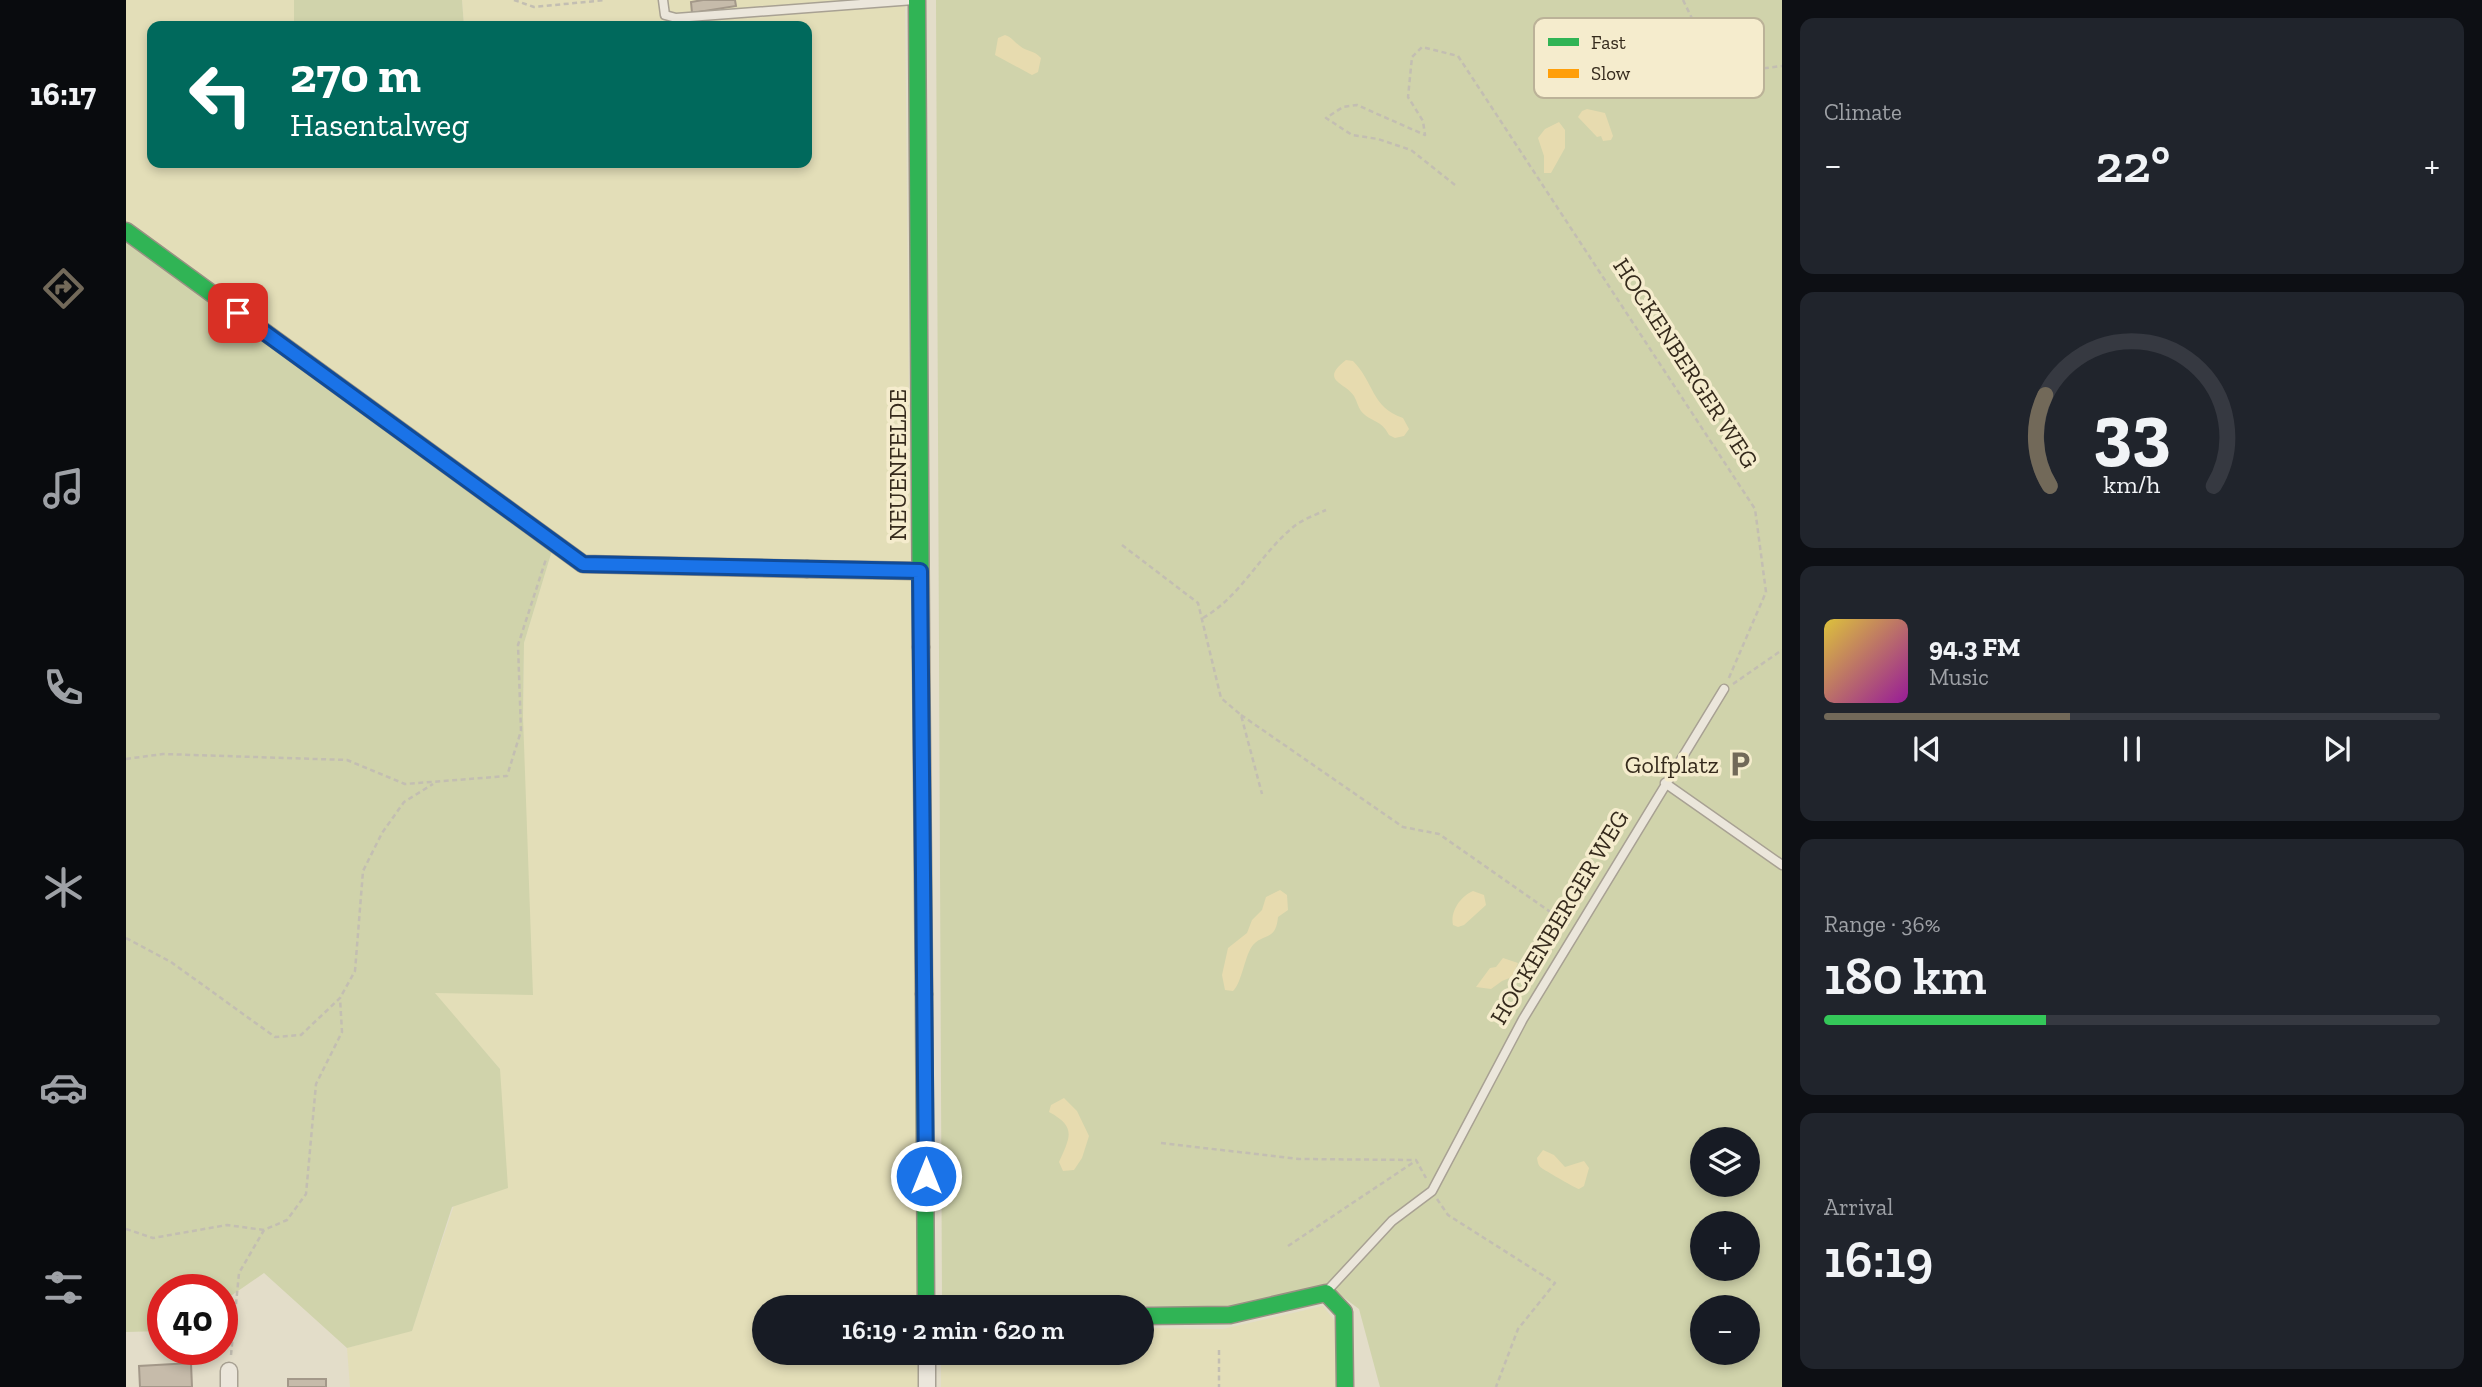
<!DOCTYPE html>
<meta charset="utf-8">
<style>
body{margin:0;font-family:"Zilla Slab",serif;background:#20242c;color:#f1f3f6;height:100vh;display:flex;flex-direction:column;font-size:26px;white-space:nowrap}
*{box-sizing:border-box;margin:0}
p{font-size:23px;color:#9ea1a6}
.icon{flex:none;width:38px;height:38px;fill:none;stroke:currentColor;stroke-width:2;stroke-linecap:round;stroke-linejoin:round}
.map{position:relative;flex:1;overflow:hidden}
.drawer{display:flex;flex-direction:column;gap:18px;padding:18px;background:#0d0f14;width:700px}
.drawer>*{flex:none}
.guide{position:absolute;left:21px;top:21px;width:665px;height:147px;border-radius:14px;box-shadow:0 4px 10px #0003;background:#00695c;color:#fff;overflow:hidden}
.fabs{position:absolute;left:1564px;top:1127px;display:grid;gap:14px}
.fabs a{display:grid;place-items:center;width:70px;height:70px;border-radius:50%;background:#171b24;box-shadow:0 4px 10px #0003;font-size:35px}
.speed{position:absolute;left:21px;top:1274px;display:flex;gap:14px;font-size:35px;font-weight:700;text-align:center}
.speed>*{display:grid;place-content:center;width:91px;height:91px;border-radius:50%;background:#171b24;box-shadow:0 4px 10px #0003;line-height:1}
.speed .limit{border:10px solid #d22;background:#fff;color:#111}
.pin{position:absolute;display:grid;place-items:center;width:60px;height:60px;color:#fff;margin:-30px;border-radius:14px;box-shadow:0 4px 10px #0006}
.me{position:absolute;width:77px;margin:-38px;rotate:0deg;stroke-linejoin:round;filter:drop-shadow(0 0 5px #0008)}
.turn{display:flex;align-items:center;gap:24px;height:147px;padding:0 28px;font-size:32px}
.turn .icon{width:91px;height:91px;stroke-width:2.5}
.turn b{display:block;font-size:49px;line-height:60px}
.big{font-size:52px;font-weight:600;line-height:1.1}
.drawer .widget{flex:1;display:flex;flex-direction:column;justify-content:center;gap:10px;min-width:0;padding:0 24px;border-radius:14px;background:#20242c}
.drawer .dial{align-items:center;gap:0}
.dial svg{height:182px;overflow:visible;fill:none;stroke:#363941;stroke-width:7;stroke-linecap:round;text-anchor:middle}
.dial text{fill:#f1f3f6;stroke:none}
.song{display:flex;align-items:center;gap:21px}
.cover{width:84px;height:84px;border-radius:10px;background:linear-gradient(135deg,hsl(50 70% 55%),hsl(300 70% 35%))}
.played{height:7px;border-radius:4px;background:linear-gradient(90deg,#726959 40%,#363941 40%)}
.keys{display:flex;justify-content:space-around;direction:ltr}
.heat{display:flex;justify-content:space-between;align-items:center;font-size:38px;direction:ltr}
.charge{height:10px;border-radius:5px;background:linear-gradient(90deg,#34c759 36%,#363941 0)}
.trip{position:absolute;left:626px;top:1295px;width:402px;height:70px;border-radius:35px;background:#171b24;box-shadow:0 4px 10px #0003;font-weight:600;line-height:70px;text-align:center}
main{display:flex;flex:1;min-height:0}
.tabs{display:flex;flex-direction:column;width:126px;justify-content:space-around;align-items:center;background:#090b0e;color:#9ea1a6}
.tabs .icon{width:49px;height:49px}
.tabs .selected{color:#726959}
.tabs b{font-size:32px;color:#f1f3f6}
.map>svg:first-child{display:block}
.farmland{fill:#e3deb8}
.green{fill:#d0d3ab;fill-rule:evenodd}
.sand{fill:#e7dbaf}
.building{fill:#c6bbaa;stroke:#a39889;stroke-width:2}
.lines{fill:none;stroke-linecap:round;stroke-linejoin:round}
.lane-casing{stroke:#a8a193;stroke-width:11}
.street-casing{stroke:#a8a193;stroke-width:19}
.fast-casing{stroke:#979183;stroke-width:19}
.slow-casing{stroke:#979183;stroke-width:19}
.path{stroke:#c3beb2;stroke-width:2.5;stroke-dasharray:5 3.5;stroke-linecap:butt}
.lane{stroke:#ebe6db;stroke-width:8}
.street{stroke:#ebe6db;stroke-width:16}
.fast{stroke:#30b455;stroke-width:16}
.slow{stroke:#ff9f0a;stroke-width:16}
.route-casing{stroke:#114b97;stroke-width:18}
.route{stroke:#1a73e8;stroke-width:12}
.labels{text-anchor:middle;dominant-baseline:central;stroke-width:7;stroke-linejoin:round;paint-order:stroke}
.street-label{font-size:24px;fill:#352a1c;stroke:#f5eccd}
.poi-label{font-size:24px;fill:#352a1c;stroke:#f5eccd;text-anchor:end}
.key{fill:#f5eccd;stroke:#bbb298;stroke-width:2}
.key-label{font-size:19px;fill:#352a1c}
</style>
<main>
<nav class="tabs">
<b>16:17</b>
<svg class="icon selected" aria-label="directions" viewBox="0 0 24 24"><path d="M12 3l9 9-9 9-9-9zM9 14v-3h6M13 9l2 2-2 2"/></svg>
<svg class="icon" aria-label="music" viewBox="0 0 24 24"><path d="M9 18V5l10-2v13"/><circle cx="6" cy="18" r="3"/><circle cx="16" cy="16" r="3"/></svg>
<svg class="icon" aria-label="phone" viewBox="0 0 24 24"><path d="M5 4h4l2 5-3 2q2 4 5 5l2-3 5 2v4C11 20 4 13 5 4z"/></svg>
<svg class="icon" aria-label="climate" viewBox="0 0 24 24"><path d="M12 3v18M4 7l16 10M4 17L20 7"/></svg>
<svg class="icon" aria-label="car" viewBox="0 0 24 24"><path d="M5 17H2v-5l4-1 3-4h7l3 4 3 1v5h-3M9 17h6M6 11h13"/><circle cx="7" cy="17" r="2"/><circle cx="17" cy="17" r="2"/></svg>
<svg class="icon" aria-label="filters" viewBox="0 0 24 24"><path d="M4 7h16M4 17h16"/><circle cx="9" cy="7" r="2"/><circle cx="15" cy="17" r="2"/></svg>
</nav>
<div class="map">
<svg width="1656" height="1387" viewBox="0 0 1656 1387">
<rect width="100%" height="100%" fill="#e3ddc9"/>
<!-- farmland -->
<path class="farmland" d="M0,0H168V26H26V163H681V26H338L336,0H779L792,1307H639V1353H792L793,1387H224L221,1348L286,1330L374,1069L308,993L397,717L398,643L428,544L0,241Z
M1197,1306L1216,1330L1215,1387H815V1353H1017V1328L1097,1329Z"/>
<!-- green -->
<path class="green" d="M168,0H336L338,26H168Z
M810,0H1656V1387H1254L1233,1309L1201,1285L1101,1307L816,1303ZM1577,1139H1622V1185H1577ZM1577,1223H1622V1269H1577ZM1577,1307H1622V1353H1577Z
M0,241L428,544L398,643L397,717L407,995L309,993L374,1069L382,1188L326,1207L286,1331L221,1348L138,1273L96,1302V1290H37V1331L0,1332Z"/>
<!-- sand -->
<path class="sand" d="M879,35C887,38 888,42 894,46C901,52 908,50 915,58L912,72L906,75L869,55L872,38Z
M1461,109L1479,113L1487,136L1485,140L1477,141L1475,136L1471,137L1452,117L1456,111Z
M1433,122L1439,130V148L1425,173H1418V156L1412,138L1419,129Z
M1220,360L1227,361C1248,382 1245,407 1277,418L1283,429L1278,436L1269,438L1263,435C1255,419 1244,422 1235,411C1232,407 1231,401 1228,396C1219,382 1193,381 1220,360Z
M1154,890L1161,895L1162,910L1152,917C1150,941 1138,933 1127,945C1119,954 1116,983 1107,991L1099,990L1096,975L1102,948L1121,933L1126,920L1136,910L1140,897Z
M1347,891L1358,895L1360,905L1338,925L1332,927L1327,925C1324,911 1335,896 1347,891Z
M1377,958L1392,963L1386,977L1376,981L1365,989L1350,987L1364,968L1370,967Z
M938,1098L951,1111L963,1136L956,1158L948,1170L937,1171L933,1162C944,1137 951,1127 923,1112L925,1105Z
M1417,1150L1428,1155L1439,1167L1458,1161L1463,1168L1458,1186L1453,1189C1449,1188 1422,1172 1417,1169C1412,1166 1412,1163 1411,1158Z"/>
<!-- building -->
<path class="building" d="M577,0H609L610,6L566,13L565,2Z
M65,1363L66,1387H14L13,1366Z
M162,1379H200V1387H162Z"/>
<g class="lines">
<!-- lane casing -->
<g class="lane-casing">
<path id="lane" d="M537,0L539,15L550,18L788,0
M1539,783L1656,865
M1202,1290L1266,1221L1306,1191L1397,1019L1598,689"/>
</g>
<!-- street casing -->
<g class="street-casing">
<path id="street" d="M801,1353V1387
M103,1371V1387"/>
</g>
<!-- fast casing -->
<g class="fast-casing">
<path id="fast" d="M791,0L795,647
M0,231L457,564L681,569
M798,994L800,1307
M1017,1316L1104,1315L1200,1293L1218,1312L1219,1387"/>
</g>
<!-- slow casing -->
<g class="slow-casing">
<path id="slow" d="M681,569L794,571
M795,647L798,994"/>
</g>
<!-- path -->
<path class="path" d="M388,0L408,7L480,0
M1557,0L1593,74L1656,66
M1329,185L1285,150L1252,139L1226,135L1200,118L1217,107L1231,105L1299,135L1297,121L1282,97L1286,57L1296,47L1332,56L1629,509L1640,592L1602,680
M996,545L1072,603L1095,698L1115,715L1136,794
M1077,618C1114,597 1133,556 1166,528C1175,520 1189,515 1200,510
M1607,684L1656,650
M1115,715L1277,827L1313,834L1443,925
M0,759L37,754L221,760L279,784L381,776L395,731L392,645L420,559
M0,938L45,962L149,1037L175,1035L214,998L229,971L237,871L256,833L278,802L307,784
M1035,1143L1173,1159L1290,1160L1300,1178
M1311,1199L1322,1215L1429,1283L1392,1329L1370,1387
M0,1229L27,1238L101,1225L138,1230
M1162,1246L1288,1162
M1093,1350V1387
M105,1355L113,1273L138,1230L161,1220L180,1194L190,1084L216,1032L214,998"/>
<!-- lane -->
<use href="#lane" class="lane"/>
<!-- street -->
<use href="#street" class="street"/>
<!-- fast -->
<use href="#fast" class="fast"/>
<!-- slow -->
<use href="#slow" class="slow"/>
</g>
<g class="lines">
<!-- route casing -->
<g class="route-casing">
<path id="route" d="M112,313L457,564L794,571L800,1176"/>
</g>
<!-- route -->
<use href="#route" class="route"/>
</g>
<!-- icons -->
<defs>
<g id="parking-bare" transform="scale(2.1)"><path d="M-3.5-5.5H1a3.5 3.5 0 0 1 0 7H-1V5.5H-3.5ZM-1-3.4V-.6H.8a1.4 1.4 0 0 0 0-2.8Z" fill="#726959" stroke="#f5eccd" stroke-width="2.5" paint-order="stroke"/></g>
</defs>
<g fill-rule="evenodd">
<use href="#parking-bare" x="1614" y="764"/>
</g>
<g class="labels">
<!-- street labels -->
<g class="street-label">
<text transform="translate(1560 363) rotate(57)">HOCKENBERGER WEG</text>
<text transform="translate(771 465) rotate(-90)">NEUENFELDE</text>
<text transform="translate(1433 917) rotate(-59)">HOCKENBERGER WEG</text>
</g>
<!-- poi labels -->
<g class="poi-label">
<text x="1593" y="764">Golfplatz</text>
</g>
</g>
<!-- legend -->
<rect x="1408" y="18" width="230" height="80" rx="10" class="key"/>
<rect x="1422" y="38" width="31" height="8" fill="#30b455"/>
<rect x="1422" y="69" width="31" height="9" fill="#ff9f0a"/>
<g class="key-label">
<text x="1465" y="49">Fast</text>
<text x="1465" y="80">Slow</text>
</g>
</svg>
<div class="fabs">
<a><svg class="icon" aria-label="layers" viewBox="0 0 24 24"><path d="M12 4l9 5-9 5-9-5zM3 14l9 5 9-5"/></svg></a>
<a>+</a>
<a>−</a>
</div>
<div class="speed"><div class="limit">40</div></div>
<div class="pin" style="left:112px;top:313px;background:#d93025"><svg class="icon" aria-label="arrive" viewBox="0 0 24 24"><path d="M6 21V4h12l-3 4 3 4H6"/></svg></div>
<svg class="me" style="left:800px;top:1176px" viewBox="-20 -20 40 40"><circle r="17" fill="#1a73e8" stroke="#fff" stroke-width="3"/><path d="M0-11L8 9 0 5-8 9z" fill="#fff"/></svg>
<div class="trip">16:19 · 2 min · 620 m</div>
<div class="guide">
<div class="turn"><svg class="icon" aria-label="left" viewBox="0 0 24 24"><path d="M17 20v-9H6M10 6l-5 5 5 5"/></svg><div><b>270 m</b>Hasentalweg</div></div>
</div>
</div>
<section class="drawer">
<div class="widget"><p>Climate</p>
<div class="heat"><a>−</a><b class="big">22°</b><a>+</a></div>
</div>
<div class="widget dial"><svg viewBox="0 0 100 80">
<path d="M14 69A42 42 0 1 1 86 69"/>
<path d="M14 69A42 42 0 0 1 12 29" stroke="#726959"/>
<text x="50" y="56" font-size="32" font-weight="700">33</text>
<text x="50" y="72" font-size="11">km/h</text>
</svg></div>
<div class="widget">
<div class="song"><i class="cover"></i><div><b>94.3 FM</b><p>Music</p></div></div>
<div class="played"></div>
<div class="keys"><svg class="icon" aria-label="previous" viewBox="0 0 24 24"><path d="M18 5L8 12l10 7zM5 5v14"/></svg><svg class="icon" aria-label="pause" viewBox="0 0 24 24"><path d="M8 5v14M16 5v14"/></svg><svg class="icon" aria-label="next" viewBox="0 0 24 24"><path d="M6 5l10 7-10 7zM19 5v14"/></svg></div>
</div>
<div class="widget"><p>Range · 36%</p><b class="big">180 km</b><div class="charge"></div></div>
<div class="widget"><p>Arrival</p><b class="big">16:19</b></div>
</section>
</main>
